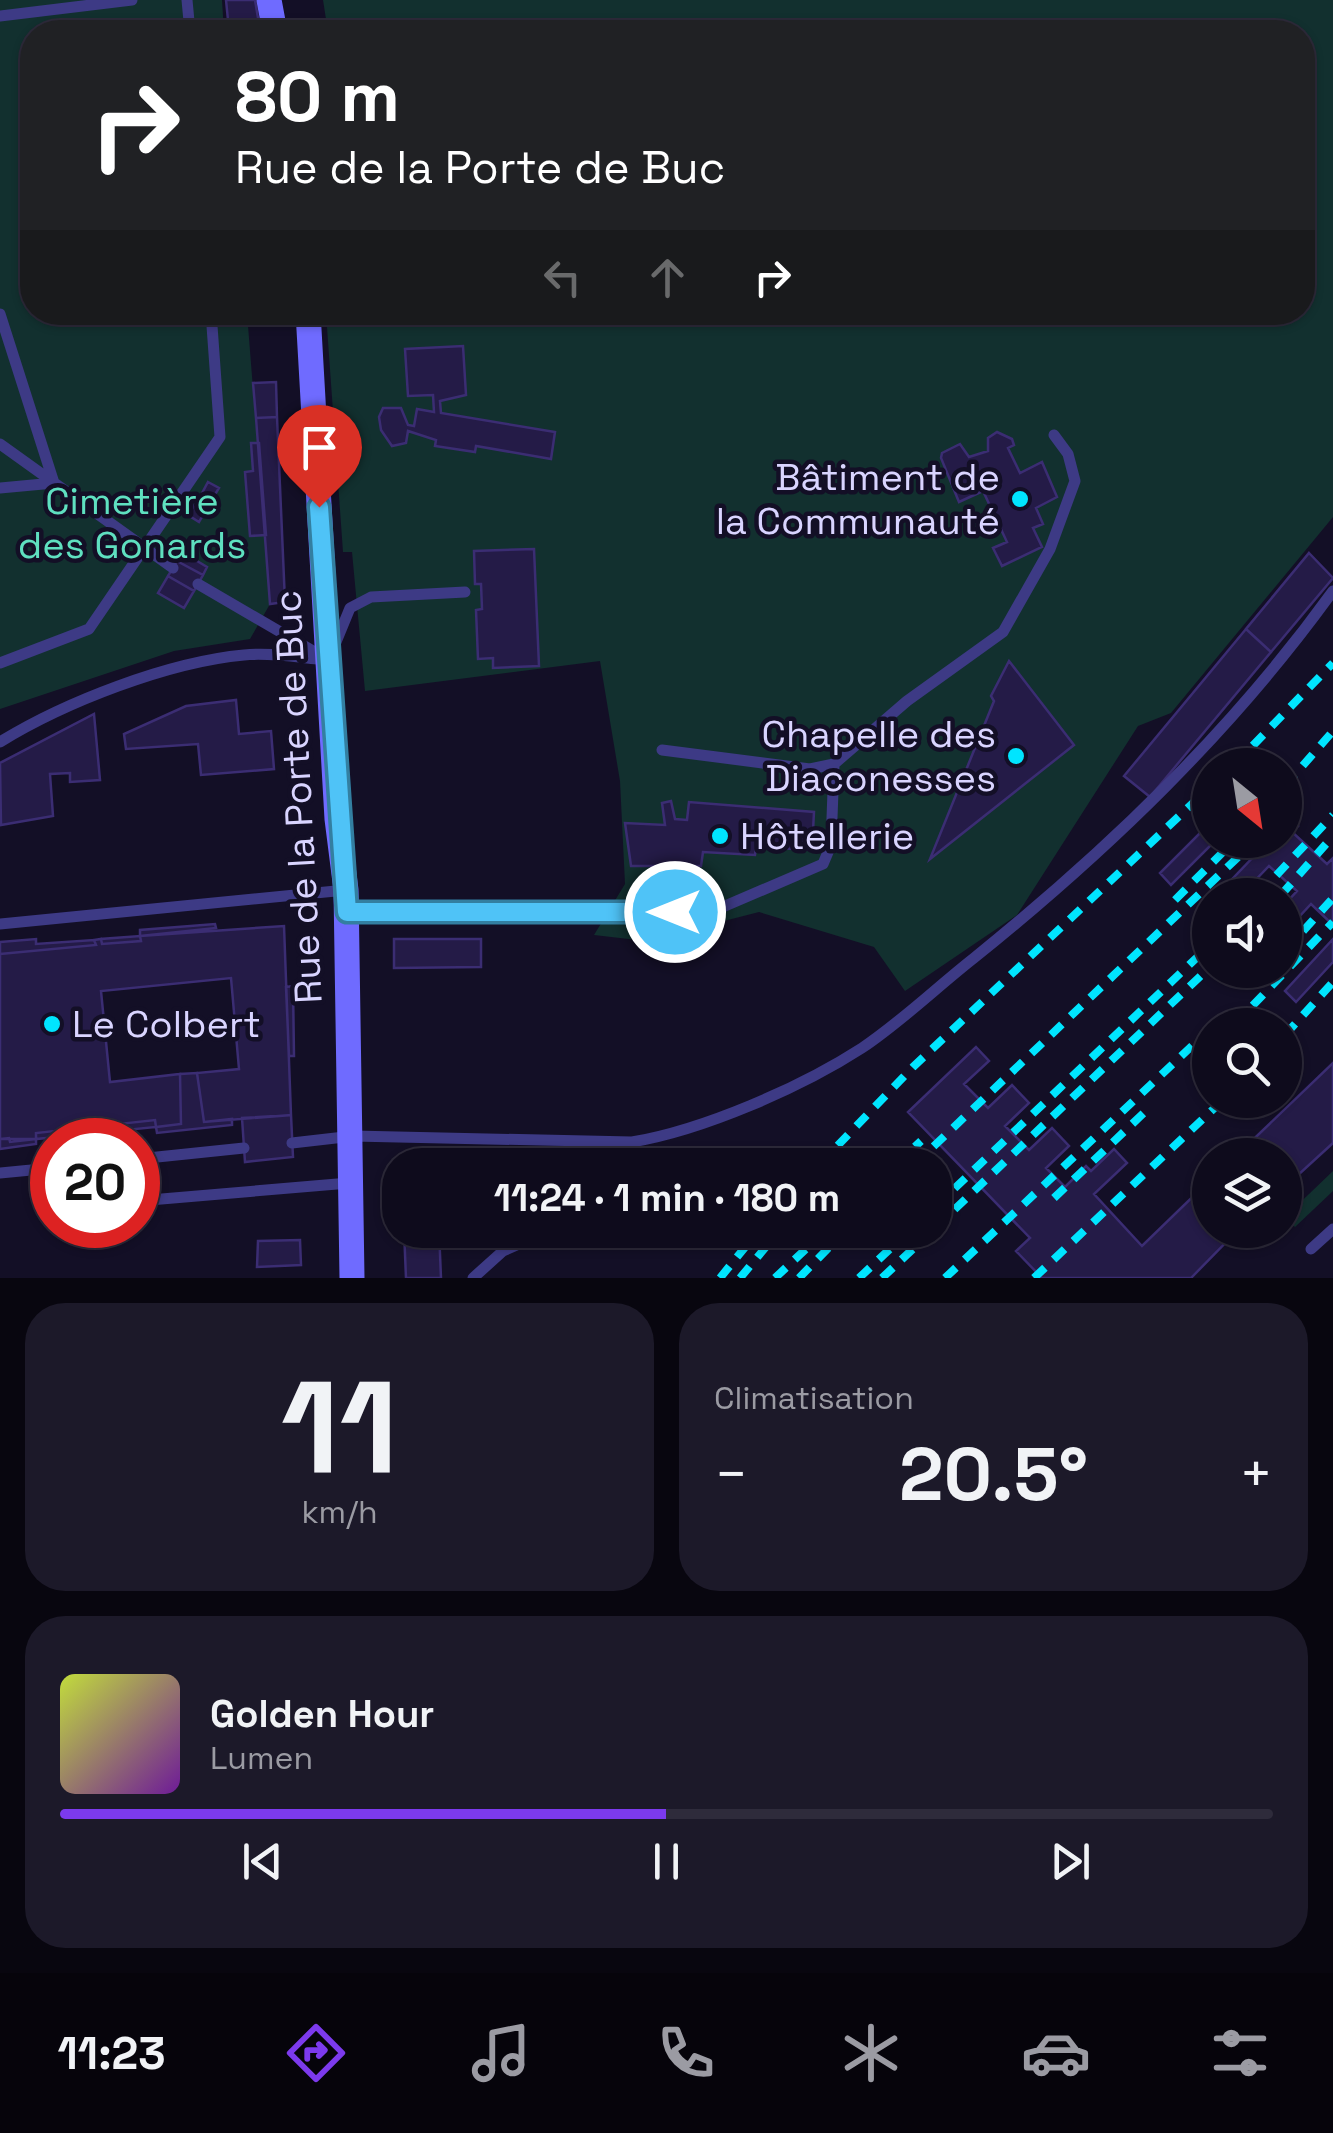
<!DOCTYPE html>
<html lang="fr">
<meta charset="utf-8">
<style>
body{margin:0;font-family:"Space Grotesk",sans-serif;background:#1c1929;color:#f1f3f6;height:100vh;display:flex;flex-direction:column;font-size:38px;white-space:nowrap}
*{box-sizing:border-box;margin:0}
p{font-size:32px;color:#9b9ba3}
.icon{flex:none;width:55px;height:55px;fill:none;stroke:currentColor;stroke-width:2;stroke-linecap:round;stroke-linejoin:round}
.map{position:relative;height:1278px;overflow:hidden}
.drawer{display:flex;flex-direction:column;gap:25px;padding:25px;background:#08060f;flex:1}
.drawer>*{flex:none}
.banner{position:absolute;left:20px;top:20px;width:1295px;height:305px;border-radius:40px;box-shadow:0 2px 8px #0004,0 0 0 2px #2e2b3b;background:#202124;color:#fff;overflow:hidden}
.needle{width:65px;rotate:150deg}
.buttons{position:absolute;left:1192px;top:748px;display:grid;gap:20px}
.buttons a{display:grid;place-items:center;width:110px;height:110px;border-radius:50%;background:#0e0b1c;box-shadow:0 2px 8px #0004,0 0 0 2px #2e2b3b;font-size:50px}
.speed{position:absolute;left:30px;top:1118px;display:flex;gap:20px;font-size:50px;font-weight:700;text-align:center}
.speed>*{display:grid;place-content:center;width:130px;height:130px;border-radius:50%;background:#0e0b1c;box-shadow:0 2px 8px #0004,0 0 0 2px #2e2b3b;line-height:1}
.speed .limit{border:15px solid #d22;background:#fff;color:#111}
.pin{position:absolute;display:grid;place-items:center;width:85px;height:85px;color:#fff;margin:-102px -42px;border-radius:50% 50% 50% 0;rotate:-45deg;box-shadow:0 0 10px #0007}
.pin .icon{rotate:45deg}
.me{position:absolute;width:110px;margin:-55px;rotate:270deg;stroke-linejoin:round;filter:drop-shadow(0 0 8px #0008)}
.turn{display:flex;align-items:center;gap:35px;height:210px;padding:0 50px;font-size:45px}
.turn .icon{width:130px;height:130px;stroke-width:2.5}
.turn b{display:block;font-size:70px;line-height:85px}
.lanes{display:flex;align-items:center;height:95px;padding:0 50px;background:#0003;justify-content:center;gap:50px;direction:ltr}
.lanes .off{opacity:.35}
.big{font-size:75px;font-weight:600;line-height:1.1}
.drawer .card{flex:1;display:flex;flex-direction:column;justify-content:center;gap:15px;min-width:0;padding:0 35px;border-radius:40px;background:#1c1929}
.drawer .dial{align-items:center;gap:0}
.dial b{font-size:130px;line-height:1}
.song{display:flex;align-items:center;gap:30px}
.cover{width:120px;height:120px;border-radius:15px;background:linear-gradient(135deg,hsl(70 70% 55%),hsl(280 70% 35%))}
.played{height:10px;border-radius:5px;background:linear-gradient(90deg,#7c3aed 50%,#2e2b3b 50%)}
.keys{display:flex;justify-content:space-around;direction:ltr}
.heat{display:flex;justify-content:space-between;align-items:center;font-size:55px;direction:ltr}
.drawer .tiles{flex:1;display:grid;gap:25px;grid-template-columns:1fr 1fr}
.card:last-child{grid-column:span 2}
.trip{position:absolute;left:382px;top:1148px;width:570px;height:100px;border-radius:40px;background:#0e0b1c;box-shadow:0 2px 8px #0004,0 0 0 2px #2e2b3b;font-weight:600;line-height:100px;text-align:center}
.dock{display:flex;height:160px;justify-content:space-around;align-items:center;background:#06040b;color:#9b9ba3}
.dock .icon{width:70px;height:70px}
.dock .active{color:#7c3aed}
.dock b{font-size:45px;color:#f1f3f6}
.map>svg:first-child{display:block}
.green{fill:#12302f}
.building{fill:#241b47;stroke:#3b2d73;stroke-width:2.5}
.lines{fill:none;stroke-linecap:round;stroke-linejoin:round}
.service{stroke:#3d3a85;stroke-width:11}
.secondary{stroke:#6f6bff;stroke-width:25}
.rail{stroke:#00e5ff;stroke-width:8;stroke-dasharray:15 12;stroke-linecap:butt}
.route-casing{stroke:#337fa1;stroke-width:25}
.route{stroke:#4fc3f7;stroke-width:18}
.poi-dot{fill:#00e5ff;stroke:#130f26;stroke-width:4}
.labels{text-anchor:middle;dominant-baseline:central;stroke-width:9;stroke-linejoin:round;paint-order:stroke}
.poi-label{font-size:38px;fill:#d9d4ff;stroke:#130f26;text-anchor:end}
.park-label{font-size:38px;fill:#5fe0c0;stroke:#130f26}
.street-label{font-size:38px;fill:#d9d4ff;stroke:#130f26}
</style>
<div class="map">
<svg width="1333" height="1278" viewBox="0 0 1333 1278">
<rect width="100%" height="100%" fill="#130f26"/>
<!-- green -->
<path class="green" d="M0,0H222L224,32H32V312L247,313L270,604L250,639L174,651L0,709Z
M323,0H1333V517L1171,713L1138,726L1017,915L905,991L874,947L759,912L646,941L594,935L625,884L620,781L600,661L365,691L352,552H343L326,313L1302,312V32H328Z
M1333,1171V1191L1295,1227L1285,1217Z"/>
<!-- building -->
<path class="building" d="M226,0H255L259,24L229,30Z
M463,346L466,395L440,401L441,413L555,432L551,459L476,446L475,452L435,446L436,440L408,431L406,443L392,446L381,430L379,417L383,408H401L408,425L414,426L417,409L434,412L433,395L408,396L405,349Z
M276,382L277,417L256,418L253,383Z
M277,417L285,602L270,604L256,418Z
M997,432L1012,439L1014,445L1008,448L1020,473L1042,462L1057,497L1036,508L1043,524L1033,528L1042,547L1002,566L993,548L1007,542L983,491L959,502L941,458L942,453L960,444L969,457L988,451V438Z
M251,443H259L266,535L250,536L245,472L253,471Z
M208,482L219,488L211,501L201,495Z
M201,495L211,501L199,522L188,515Z
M534,549L539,666L493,668V658L478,659L476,610L482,609L481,584H475L474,551Z
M182,552L207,567L203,575L177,561Z
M1309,553L1333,578L1271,652L1246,629Z
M177,561L203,575L194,591L168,576Z
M168,576L194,591L184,608L158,593Z
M1246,629L1271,652L1150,797L1124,776Z
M1009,661L1074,745L930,859L994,701L991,696Z
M236,700L239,734L271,731L274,769L201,775L198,744L126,749L124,734L186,706Z
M94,714L100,780L70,782V773L50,774L53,816L1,825L0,763Z
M671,801L675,819L687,820L689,802L814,812L812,850L756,847L755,855L703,852L701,866H631L625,823L665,825L662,803Z
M1291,820L1298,826L1292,832L1327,864L1333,858V925L1311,904L1285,932V904L1297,891L1269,866L1241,895H1217L1256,854L1241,840H1285V826Z
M1210,823V840H1216L1171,885L1160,873Z
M215,924L216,928L140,936V930Z
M284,926L291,1115L204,1122L197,1073L239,1069L231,978L101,991L110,1082L180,1074L181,1124L156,1127L155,1120L36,1133V1139H0V954L96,945L94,940L101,939L102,944L141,941L140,936Z
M140,936L141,941L102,944L101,939Z
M36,939V944L94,940L96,945L0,954V942Z
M394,939H481V967L394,968Z
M1333,939V962L1296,1002L1285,991Z
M293,986L294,1056H289L286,987Z
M976,1047L989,1061L964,1084L988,1108L1012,1085L1029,1103L1005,1126L1029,1150L1052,1128L1069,1146L1046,1168L1065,1187L1086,1166L1091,1171L1114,1149L1127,1163L1094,1194L1142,1246L1210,1180V1230H1238L1191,1278H1042L1016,1251L1030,1238L908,1112Z
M1333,1063V1143L1285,1187V1155H1237Z
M197,1073L204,1122L232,1119V1125L157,1133L156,1127L181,1124L180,1074Z
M291,1115L293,1157L245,1162L242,1118Z
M155,1120L156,1127L36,1139V1133Z
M9,1138L10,1142L36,1139V1144L0,1149V1139Z
M404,1230H439L441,1278H406Z
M300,1240L301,1265L257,1267L258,1241Z"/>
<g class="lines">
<!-- service -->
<path class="service" d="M187,0L190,32
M0,16L132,0
M0,314L54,483L0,488
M0,444L173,568
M198,584L325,658
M334,647L350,608L371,597L465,592
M0,663L89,629L220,437L211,312
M0,742C65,702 168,662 244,655C271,652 301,658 328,660
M662,750L810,769L834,764L907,701L1003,632L1050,549L1075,481L1068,454L1054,435
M347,912H711L823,864L831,845L834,764
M0,924L346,890
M292,1143L353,1136L632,1142C703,1130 800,1088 862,1048C901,1022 937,987 974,958C1108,850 1232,731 1333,591
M138,1159L244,1148
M605,1165L614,1142
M0,1173L52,1168
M138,1201L349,1183
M1311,1249L1333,1229
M473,1278L503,1251L551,1230"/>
<!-- secondary -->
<path class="secondary" d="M269,0L275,32
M308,312L337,819L346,890L352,1278"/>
<!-- rail -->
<path class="rail" d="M1234,765L1333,663
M1285,786L1333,731
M1258,895L1333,815
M1281,895L1326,844
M1175,900L1235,840
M1285,951L1333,898
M1234,1025L1333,922
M1285,1035L1333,982
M819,1165L913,1067L1210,787
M895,1165L921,1141
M914,1165L1256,840
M1054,1198L1148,1109
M935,1207L1210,945
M935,1228L1210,967
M720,1278L759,1230
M740,1278L780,1230
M775,1278L826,1230
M799,1278L846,1230
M859,1278L910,1230
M882,1278L933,1230
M945,1278L1210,1029
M1034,1278L1223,1100"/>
</g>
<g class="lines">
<!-- route casing -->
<g class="route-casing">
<path id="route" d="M319,507L347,912H675"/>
</g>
<!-- route -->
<use href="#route" class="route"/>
</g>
<!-- markers -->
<g class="poi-dot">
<circle cx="1020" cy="499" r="10"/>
<circle cx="1016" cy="756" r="10"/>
<circle cx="720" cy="836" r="10"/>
<circle cx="52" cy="1024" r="10"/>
</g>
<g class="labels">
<!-- poi labels -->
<g class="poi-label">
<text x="1000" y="477">Bâtiment de<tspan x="1000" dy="44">la Communauté</tspan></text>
<text x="996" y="734">Chapelle des<tspan x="996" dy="44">Diaconesses</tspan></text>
<text x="740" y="836" text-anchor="start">Hôtellerie</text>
<text x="72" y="1024" text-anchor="start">Le Colbert</text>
</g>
<!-- park labels -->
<g class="park-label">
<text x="132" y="501">Cimetière<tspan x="132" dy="44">des Gonards</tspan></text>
</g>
<!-- street labels -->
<g class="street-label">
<text transform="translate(298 797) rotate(-93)">Rue de la Porte de Buc</text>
</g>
</g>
</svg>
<div class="buttons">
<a><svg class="needle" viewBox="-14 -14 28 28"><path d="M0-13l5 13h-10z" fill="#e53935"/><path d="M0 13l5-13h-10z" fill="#9b9ba3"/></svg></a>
<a><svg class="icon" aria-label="sound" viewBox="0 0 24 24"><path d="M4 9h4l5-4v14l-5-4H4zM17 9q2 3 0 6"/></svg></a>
<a><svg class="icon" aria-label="search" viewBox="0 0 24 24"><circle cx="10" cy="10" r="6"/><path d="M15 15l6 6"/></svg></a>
<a><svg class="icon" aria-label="layers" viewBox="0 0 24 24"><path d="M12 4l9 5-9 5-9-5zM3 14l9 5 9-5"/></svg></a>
</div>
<div class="speed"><div class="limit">20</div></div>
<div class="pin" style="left:319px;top:507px;background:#d93025"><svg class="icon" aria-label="arrive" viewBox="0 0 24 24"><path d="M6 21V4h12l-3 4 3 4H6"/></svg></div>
<svg class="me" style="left:675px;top:912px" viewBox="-20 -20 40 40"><circle r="17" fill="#4fc3f7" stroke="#fff" stroke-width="3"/><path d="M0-11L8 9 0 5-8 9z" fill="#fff"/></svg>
<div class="trip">11:24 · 1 min · 180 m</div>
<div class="banner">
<div class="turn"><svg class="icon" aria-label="right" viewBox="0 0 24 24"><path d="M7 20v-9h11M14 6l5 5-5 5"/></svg><div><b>80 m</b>Rue de la Porte de Buc</div></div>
<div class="lanes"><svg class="icon off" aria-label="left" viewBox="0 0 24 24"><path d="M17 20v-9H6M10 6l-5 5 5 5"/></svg><svg class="icon off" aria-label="ahead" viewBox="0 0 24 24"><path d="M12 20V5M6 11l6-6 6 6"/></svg><svg class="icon" aria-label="right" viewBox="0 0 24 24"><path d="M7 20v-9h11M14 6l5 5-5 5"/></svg></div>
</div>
</div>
<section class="drawer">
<div class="tiles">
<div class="card dial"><b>11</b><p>km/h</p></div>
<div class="card"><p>Climatisation</p>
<div class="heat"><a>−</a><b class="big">20.5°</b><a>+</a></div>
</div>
<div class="card">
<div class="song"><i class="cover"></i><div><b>Golden Hour</b><p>Lumen</p></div></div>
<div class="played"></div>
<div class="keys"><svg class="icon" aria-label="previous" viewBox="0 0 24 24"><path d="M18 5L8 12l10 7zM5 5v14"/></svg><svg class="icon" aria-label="pause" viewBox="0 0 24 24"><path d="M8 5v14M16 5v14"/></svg><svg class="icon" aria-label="next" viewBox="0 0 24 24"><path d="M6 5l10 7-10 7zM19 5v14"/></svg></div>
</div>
</div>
</section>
<nav class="dock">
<b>11:23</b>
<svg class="icon active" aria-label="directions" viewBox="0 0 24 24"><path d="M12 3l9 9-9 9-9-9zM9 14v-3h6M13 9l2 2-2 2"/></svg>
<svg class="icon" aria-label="music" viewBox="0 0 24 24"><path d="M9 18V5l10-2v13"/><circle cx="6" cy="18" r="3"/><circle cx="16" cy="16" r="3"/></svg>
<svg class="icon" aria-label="phone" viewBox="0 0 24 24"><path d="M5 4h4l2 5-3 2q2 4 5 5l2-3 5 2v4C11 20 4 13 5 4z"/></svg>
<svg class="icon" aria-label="climate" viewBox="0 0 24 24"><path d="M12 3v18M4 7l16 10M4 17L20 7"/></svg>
<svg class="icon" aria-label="car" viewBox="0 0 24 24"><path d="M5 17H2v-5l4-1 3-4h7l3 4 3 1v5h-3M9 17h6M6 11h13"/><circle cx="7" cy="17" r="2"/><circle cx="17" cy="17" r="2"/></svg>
<svg class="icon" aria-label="filters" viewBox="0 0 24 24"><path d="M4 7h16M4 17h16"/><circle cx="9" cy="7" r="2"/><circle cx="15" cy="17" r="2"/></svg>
</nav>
